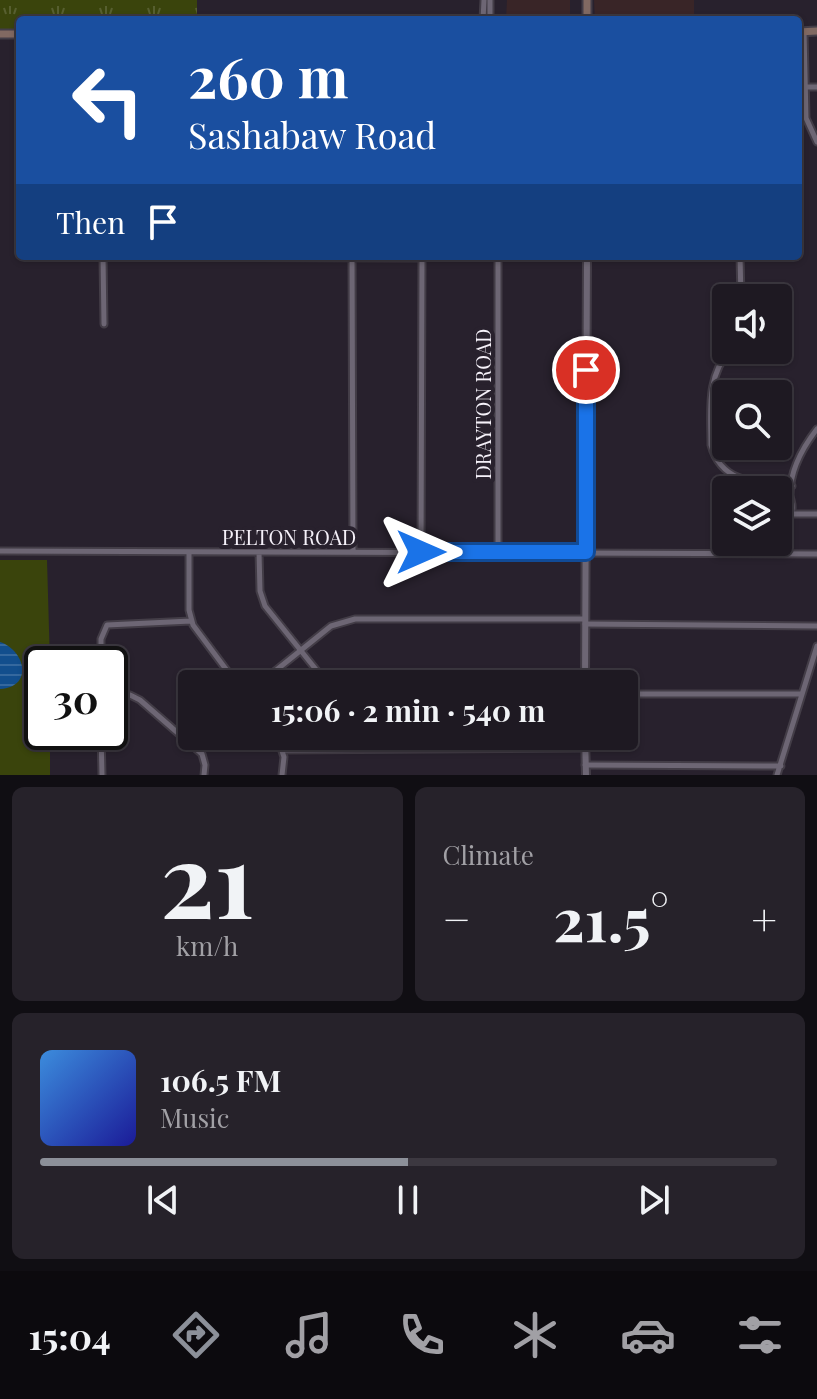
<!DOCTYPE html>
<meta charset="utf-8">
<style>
body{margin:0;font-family:"Playfair Display",serif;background:#26222a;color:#f1f3f6;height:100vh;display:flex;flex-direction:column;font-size:30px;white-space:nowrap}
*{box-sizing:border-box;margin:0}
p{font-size:26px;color:#a1a0a5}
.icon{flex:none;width:44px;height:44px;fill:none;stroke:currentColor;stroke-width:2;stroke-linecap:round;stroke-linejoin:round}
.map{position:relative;height:775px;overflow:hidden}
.side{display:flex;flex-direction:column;gap:12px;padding:12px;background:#100e13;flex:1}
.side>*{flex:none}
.banner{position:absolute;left:16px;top:16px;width:786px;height:244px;border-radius:8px;box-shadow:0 2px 6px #0004,0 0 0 2px #3c3840;background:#1a4fa0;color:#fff;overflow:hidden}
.tools{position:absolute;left:712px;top:284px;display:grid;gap:16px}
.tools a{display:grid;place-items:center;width:80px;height:80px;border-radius:8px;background:#1e1922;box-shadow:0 2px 6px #0004,0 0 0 2px #3c3840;font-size:40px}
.speed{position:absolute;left:24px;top:646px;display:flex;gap:16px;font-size:40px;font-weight:700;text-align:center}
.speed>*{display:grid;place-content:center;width:104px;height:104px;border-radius:50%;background:#1e1922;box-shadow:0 2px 6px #0004,0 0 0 2px #3c3840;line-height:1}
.speed .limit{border:4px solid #111;border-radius:12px;background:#fff;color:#111}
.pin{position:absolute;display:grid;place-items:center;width:68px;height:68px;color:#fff;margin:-34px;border:4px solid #fff;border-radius:50%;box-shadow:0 2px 8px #0007}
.me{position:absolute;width:88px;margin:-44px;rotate:90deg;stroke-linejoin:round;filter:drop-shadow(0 0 6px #0008)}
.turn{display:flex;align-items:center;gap:28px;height:168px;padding:0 40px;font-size:36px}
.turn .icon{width:104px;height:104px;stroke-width:2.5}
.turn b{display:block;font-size:56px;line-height:68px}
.then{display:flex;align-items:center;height:76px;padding:0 40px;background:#0003;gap:16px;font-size:30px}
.big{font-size:60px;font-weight:700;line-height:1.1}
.side .card{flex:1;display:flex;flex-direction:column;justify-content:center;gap:12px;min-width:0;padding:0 28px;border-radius:12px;background:#26222a}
.side .dial{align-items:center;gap:0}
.dial b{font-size:104px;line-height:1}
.song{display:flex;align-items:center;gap:24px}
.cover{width:96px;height:96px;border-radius:12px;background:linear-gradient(135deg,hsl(210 70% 55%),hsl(240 70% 35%))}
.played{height:8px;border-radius:4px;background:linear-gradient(90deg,#8c9099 50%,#3c3840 50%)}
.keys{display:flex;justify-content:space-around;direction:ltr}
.heat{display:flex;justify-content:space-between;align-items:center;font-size:44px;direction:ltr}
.side .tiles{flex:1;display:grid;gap:12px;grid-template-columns:1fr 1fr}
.card:last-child{grid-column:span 2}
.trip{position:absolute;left:178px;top:670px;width:460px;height:80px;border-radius:8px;background:#1e1922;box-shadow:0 2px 6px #0004,0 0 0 2px #3c3840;font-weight:700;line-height:80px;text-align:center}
.tab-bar{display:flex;height:128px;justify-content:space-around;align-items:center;background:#0c0a0e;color:#a1a0a5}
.tab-bar .icon{width:56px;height:56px}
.tab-bar .on{color:#8c9099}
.tab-bar b{font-size:36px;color:#f1f3f6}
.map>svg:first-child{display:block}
.commercial{fill:#392527}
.grass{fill:url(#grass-tufts)}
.garden{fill:#3a440c}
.water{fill:url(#water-rules)}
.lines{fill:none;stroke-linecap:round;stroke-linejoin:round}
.minor-casing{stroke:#433d47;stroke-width:9}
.tertiary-casing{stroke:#433d47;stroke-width:10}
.secondary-casing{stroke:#433d47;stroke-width:11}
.minor{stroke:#6d6674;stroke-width:5}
.tertiary{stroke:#6d6674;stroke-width:6}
.secondary{stroke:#816962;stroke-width:7}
.route-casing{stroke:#114b97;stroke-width:20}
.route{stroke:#1a73e8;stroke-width:14}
.labels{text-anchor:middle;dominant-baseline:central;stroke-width:8;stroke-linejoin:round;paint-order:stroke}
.street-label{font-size:20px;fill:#f5f1f9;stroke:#28212d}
</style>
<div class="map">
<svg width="817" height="775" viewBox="0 0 817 775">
<defs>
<pattern id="grass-tufts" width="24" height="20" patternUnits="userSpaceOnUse" patternTransform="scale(2)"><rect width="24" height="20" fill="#3a440c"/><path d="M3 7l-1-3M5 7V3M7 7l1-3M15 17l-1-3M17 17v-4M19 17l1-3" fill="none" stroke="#575f30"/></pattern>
<pattern id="water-rules" width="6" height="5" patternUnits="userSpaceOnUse" patternTransform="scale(2)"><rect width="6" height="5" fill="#124e8d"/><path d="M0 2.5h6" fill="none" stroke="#35689e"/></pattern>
</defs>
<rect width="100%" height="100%" fill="#28212d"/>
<!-- commercial -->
<path class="commercial" d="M507,0H570V20H506Z
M594,0H694V14H668V20H595Z"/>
<!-- grass -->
<path class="grass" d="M0,0H197V20H20V33H0Z"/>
<!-- garden -->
<path class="garden" d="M0,560H47L50,664H42V732H50V775H0Z"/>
<!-- water -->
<path class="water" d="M0,642C25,650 34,687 0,689Z"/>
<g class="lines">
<!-- minor casing -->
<g class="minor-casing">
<path id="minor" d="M490,0V20
M483,20L484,0
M804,32L806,118L817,142
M798,87H817
M352,256L353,551
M740,256L741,298
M103,257L422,258
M103,257L104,324
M730,350C706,377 711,410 711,445C721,484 758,483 792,486
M817,429C803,447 790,471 790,495C791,503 794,505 791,514H817
M0,551L817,554
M189,552V610L193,625L237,684
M259,552L260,591L265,606L318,672L338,683L489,684
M421,552L422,257
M498,552V256
M585,624L817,626
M101,664V639L107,625L191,621
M259,684L331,626L355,619H585
M110,693L130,695L140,700L202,754L205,765L204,775
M624,694H802
M101,732L102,775
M277,736L284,757L282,775
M511,736V748
M283,750L585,748
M585,765L781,766
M777,775L817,646"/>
</g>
<!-- tertiary casing -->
<g class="tertiary-casing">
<path id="tertiary" d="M585,684L587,256
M585,736L586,775"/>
</g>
<!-- secondary casing -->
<g class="secondary-casing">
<path id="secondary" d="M587,20V0
M798,32L817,31
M0,34H20"/>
</g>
<!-- minor -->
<use href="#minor" class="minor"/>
<!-- tertiary -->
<use href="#tertiary" class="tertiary"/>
<!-- secondary -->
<use href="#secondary" class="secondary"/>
</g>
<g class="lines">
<!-- route casing -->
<g class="route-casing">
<path id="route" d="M421,552H586V370"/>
</g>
<!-- route -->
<use href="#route" class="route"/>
</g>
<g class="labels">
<!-- street labels -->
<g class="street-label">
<text transform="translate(482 404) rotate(-90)">DRAYTON ROAD</text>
<text x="289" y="536">PELTON ROAD</text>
</g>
</g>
</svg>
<div class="tools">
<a><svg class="icon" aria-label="sound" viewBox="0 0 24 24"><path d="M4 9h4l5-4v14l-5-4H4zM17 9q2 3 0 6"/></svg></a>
<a><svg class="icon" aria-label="search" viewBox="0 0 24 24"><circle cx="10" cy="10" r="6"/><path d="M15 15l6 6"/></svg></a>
<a><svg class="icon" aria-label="layers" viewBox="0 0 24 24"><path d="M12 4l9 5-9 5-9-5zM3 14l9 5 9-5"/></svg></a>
</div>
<div class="speed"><div class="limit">30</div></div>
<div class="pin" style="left:586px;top:370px;background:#d93025"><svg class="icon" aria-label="arrive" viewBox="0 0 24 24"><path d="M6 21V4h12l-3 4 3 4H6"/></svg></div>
<svg class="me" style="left:421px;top:552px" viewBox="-20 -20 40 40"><path d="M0-17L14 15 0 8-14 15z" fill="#1a73e8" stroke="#fff" stroke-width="4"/></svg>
<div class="trip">15:06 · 2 min · 540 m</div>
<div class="banner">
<div class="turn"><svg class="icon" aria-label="left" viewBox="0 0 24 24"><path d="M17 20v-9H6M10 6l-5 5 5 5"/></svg><div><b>260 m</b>Sashabaw Road</div></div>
<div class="then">Then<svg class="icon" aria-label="arrive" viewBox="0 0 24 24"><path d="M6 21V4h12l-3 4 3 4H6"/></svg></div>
</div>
</div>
<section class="side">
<div class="tiles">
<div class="card dial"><b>21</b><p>km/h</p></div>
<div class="card"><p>Climate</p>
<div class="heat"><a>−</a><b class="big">21.5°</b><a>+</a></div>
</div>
<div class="card">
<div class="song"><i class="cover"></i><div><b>106.5 FM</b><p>Music</p></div></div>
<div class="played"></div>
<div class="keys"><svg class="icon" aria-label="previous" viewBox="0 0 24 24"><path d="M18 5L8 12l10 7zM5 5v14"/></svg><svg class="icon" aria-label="pause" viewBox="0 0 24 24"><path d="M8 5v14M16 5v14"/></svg><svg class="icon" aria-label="next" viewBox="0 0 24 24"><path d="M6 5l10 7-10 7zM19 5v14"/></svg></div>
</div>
</div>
</section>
<nav class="tab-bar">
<b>15:04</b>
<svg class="icon on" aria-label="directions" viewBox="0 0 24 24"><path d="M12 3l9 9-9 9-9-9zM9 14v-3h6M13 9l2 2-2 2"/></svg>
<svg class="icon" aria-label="music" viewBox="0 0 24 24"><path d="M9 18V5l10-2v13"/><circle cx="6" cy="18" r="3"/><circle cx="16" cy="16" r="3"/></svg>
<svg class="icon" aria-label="phone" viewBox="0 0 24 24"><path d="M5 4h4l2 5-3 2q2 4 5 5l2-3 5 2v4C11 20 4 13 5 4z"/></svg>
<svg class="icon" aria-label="climate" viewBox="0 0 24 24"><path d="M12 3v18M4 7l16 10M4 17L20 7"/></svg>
<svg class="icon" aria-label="car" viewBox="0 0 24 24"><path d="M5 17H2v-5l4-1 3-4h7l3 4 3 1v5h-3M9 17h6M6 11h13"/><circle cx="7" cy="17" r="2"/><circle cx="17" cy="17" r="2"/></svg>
<svg class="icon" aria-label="filters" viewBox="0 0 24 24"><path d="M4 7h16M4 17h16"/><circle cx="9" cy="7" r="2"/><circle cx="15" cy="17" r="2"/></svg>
</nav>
